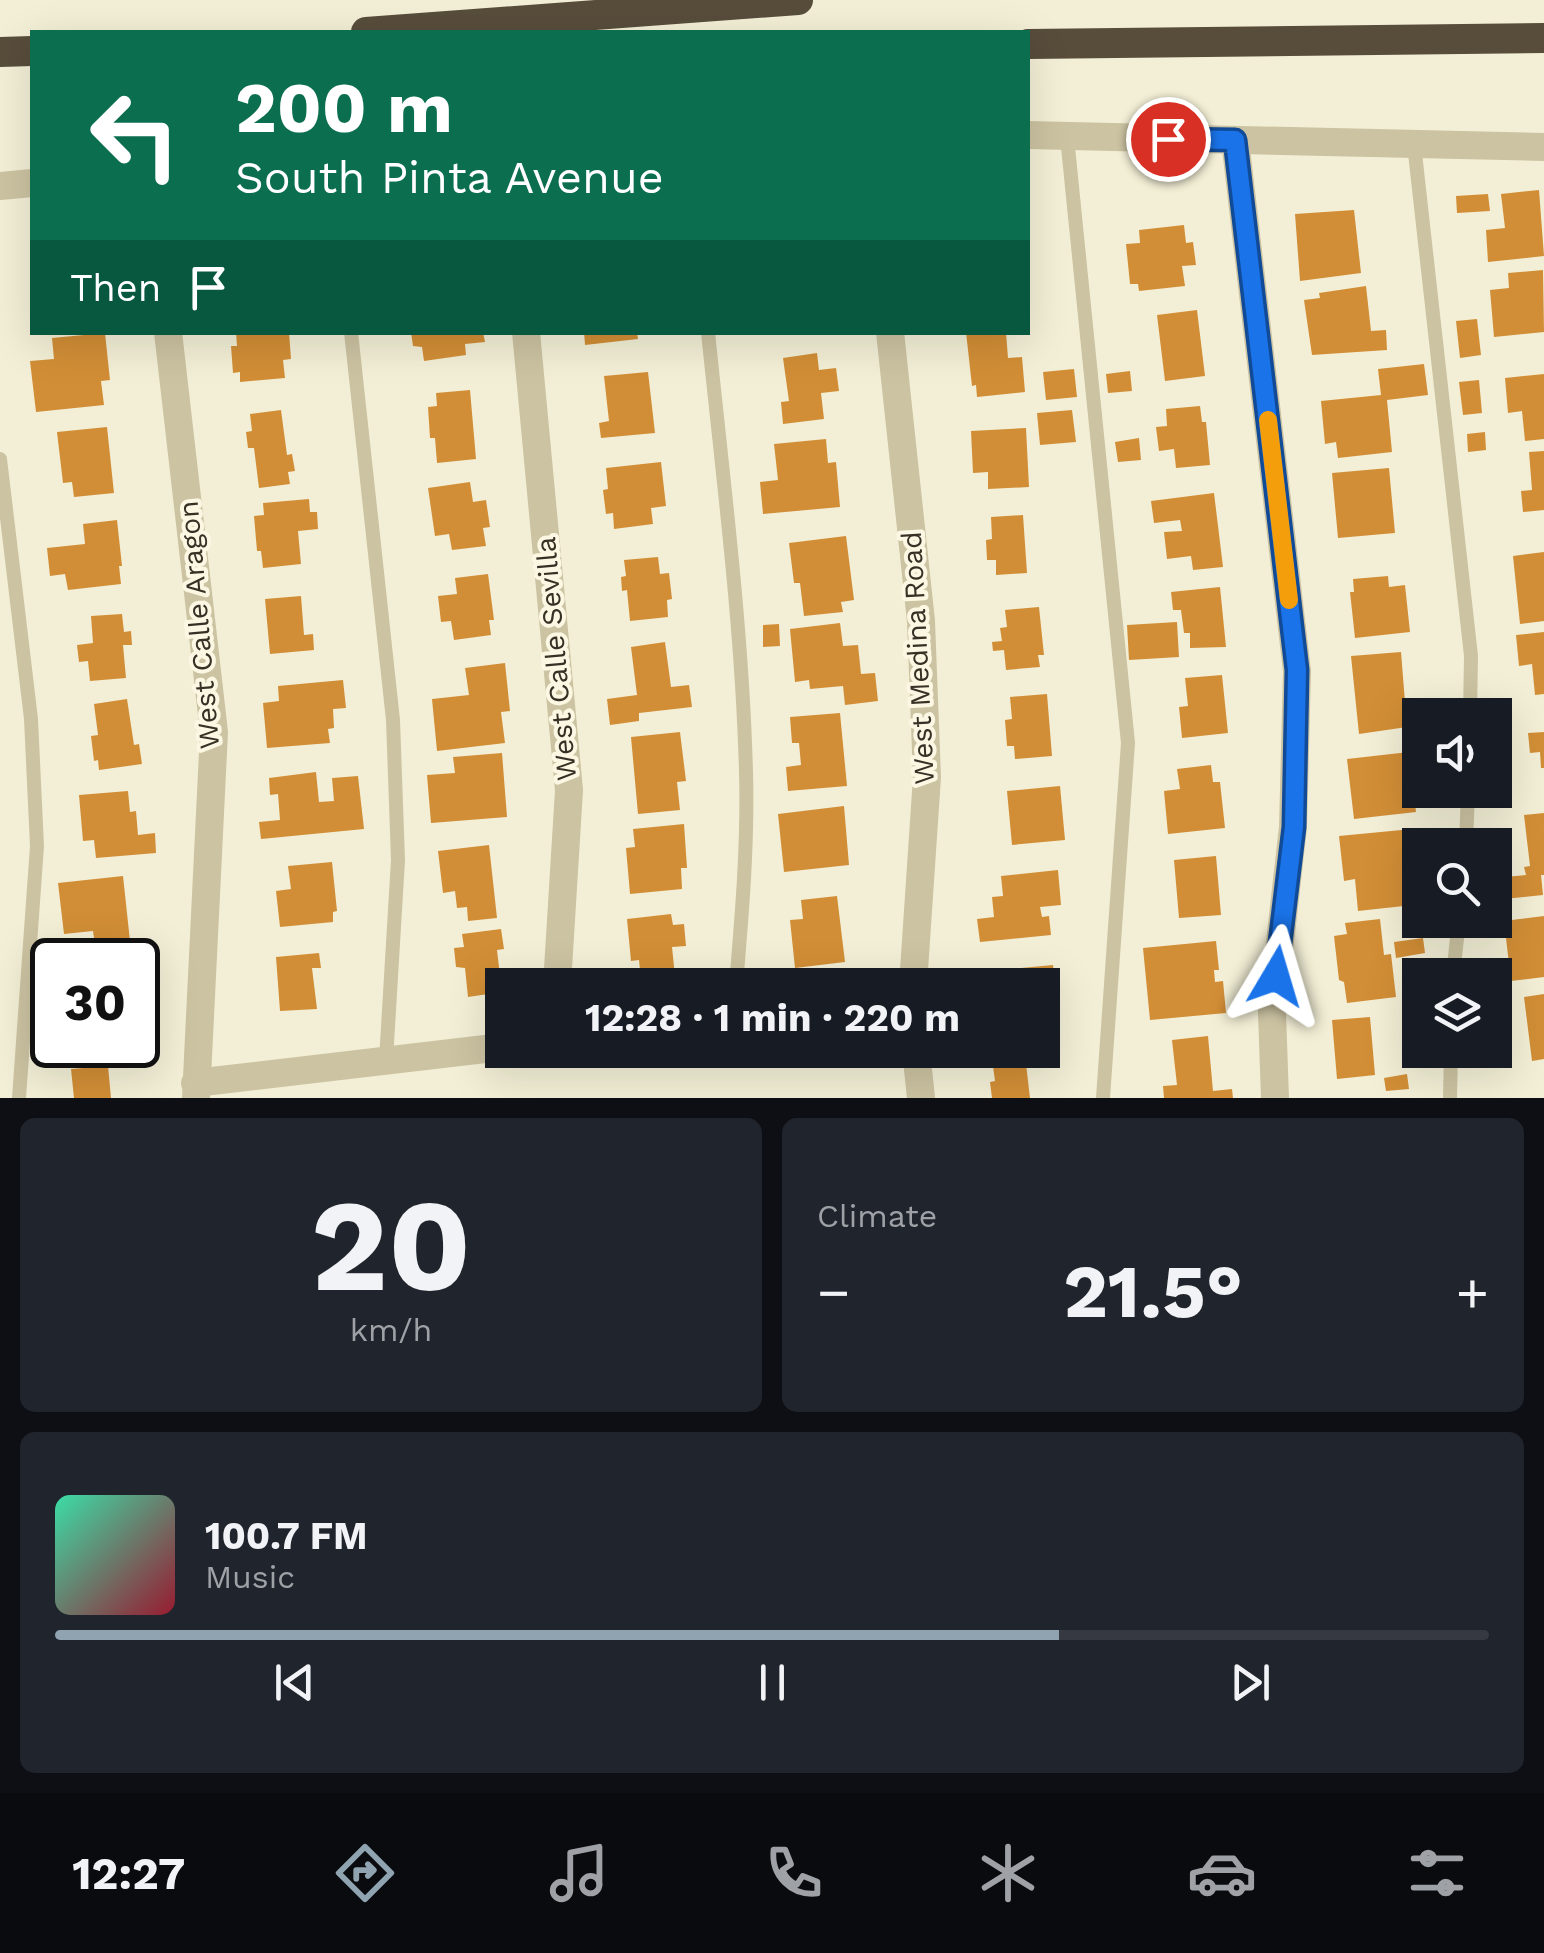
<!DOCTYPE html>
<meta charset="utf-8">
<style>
body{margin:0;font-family:"Work Sans",sans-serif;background:#20242c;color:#f1f3f6;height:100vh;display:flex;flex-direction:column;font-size:38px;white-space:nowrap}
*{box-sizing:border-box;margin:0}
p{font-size:32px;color:#9ea1a6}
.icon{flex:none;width:55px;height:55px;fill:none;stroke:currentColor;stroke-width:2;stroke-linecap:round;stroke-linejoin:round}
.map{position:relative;height:1098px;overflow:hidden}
.details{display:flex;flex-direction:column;gap:20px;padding:20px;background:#0d0f14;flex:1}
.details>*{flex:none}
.guide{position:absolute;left:30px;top:30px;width:1000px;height:305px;border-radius:0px;box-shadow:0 10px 40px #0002;background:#0b6e4f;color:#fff;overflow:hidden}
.controls{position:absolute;left:1402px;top:698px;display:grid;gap:20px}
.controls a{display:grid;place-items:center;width:110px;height:110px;border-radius:0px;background:#171b24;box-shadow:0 10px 40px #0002;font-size:50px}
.speed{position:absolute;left:30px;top:938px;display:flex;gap:20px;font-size:50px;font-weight:700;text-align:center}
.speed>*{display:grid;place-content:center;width:130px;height:130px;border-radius:50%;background:#171b24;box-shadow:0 10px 40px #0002;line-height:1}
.speed .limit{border:5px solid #111;border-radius:15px;background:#fff;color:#111}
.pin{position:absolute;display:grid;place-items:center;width:85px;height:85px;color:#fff;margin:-42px;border:5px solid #fff;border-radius:50%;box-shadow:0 2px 10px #0007}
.me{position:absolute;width:110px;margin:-55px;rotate:7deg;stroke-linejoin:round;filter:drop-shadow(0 0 8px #0008)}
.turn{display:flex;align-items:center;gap:35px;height:210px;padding:0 40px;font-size:45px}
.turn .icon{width:130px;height:130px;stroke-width:2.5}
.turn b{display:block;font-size:70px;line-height:85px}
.then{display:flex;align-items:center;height:95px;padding:0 40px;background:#0003;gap:20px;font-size:38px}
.big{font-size:75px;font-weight:700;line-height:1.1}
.details .widget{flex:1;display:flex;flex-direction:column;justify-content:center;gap:15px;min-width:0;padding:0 35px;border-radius:15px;background:#20242c}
.details .dial{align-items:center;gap:0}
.dial b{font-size:130px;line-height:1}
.song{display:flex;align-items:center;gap:30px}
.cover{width:120px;height:120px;border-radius:15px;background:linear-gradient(135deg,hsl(160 70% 55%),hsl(350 70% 35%))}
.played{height:10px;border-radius:5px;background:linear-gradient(90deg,#8fa3b0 70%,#363941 70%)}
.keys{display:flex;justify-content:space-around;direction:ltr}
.heat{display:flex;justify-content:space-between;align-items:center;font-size:55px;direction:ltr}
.details .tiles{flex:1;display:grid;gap:20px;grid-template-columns:1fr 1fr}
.widget:last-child{grid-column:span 2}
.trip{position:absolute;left:485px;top:968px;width:575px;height:100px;border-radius:0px;background:#171b24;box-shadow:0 10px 40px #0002;font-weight:700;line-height:100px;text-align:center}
.menu{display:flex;height:160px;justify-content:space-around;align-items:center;background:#090b0e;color:#9ea1a6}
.menu .icon{width:70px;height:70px}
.menu .selected{color:#8fa3b0}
.menu b{font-size:45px;color:#f1f3f6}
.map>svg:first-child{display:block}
.building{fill:#d28e36}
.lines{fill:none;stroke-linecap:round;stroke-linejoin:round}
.lane{stroke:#ccc3a2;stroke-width:14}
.street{stroke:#ccc3a2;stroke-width:28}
.highway{stroke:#584d3b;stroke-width:30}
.route-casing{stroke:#114b97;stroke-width:25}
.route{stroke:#1a73e8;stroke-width:18}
.slow{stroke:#f59e0b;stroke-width:18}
.labels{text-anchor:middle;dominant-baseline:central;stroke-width:8;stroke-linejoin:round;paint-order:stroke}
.street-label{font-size:28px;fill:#363025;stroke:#fbf7e3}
</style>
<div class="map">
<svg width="1544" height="1098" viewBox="0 0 1544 1098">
<rect width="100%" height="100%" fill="#f3efd6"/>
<!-- building -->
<path class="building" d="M1539,190L1544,256L1488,262L1486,230L1505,228L1501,194Z
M1488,194L1490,211L1457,213L1456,196Z
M1354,210L1361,273L1300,281L1295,214Z
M1184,225L1186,243L1193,242L1196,265L1182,266L1185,286L1139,291L1138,284H1130L1126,244L1140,243L1139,230Z
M1543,270L1544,332L1494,337L1490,290L1509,288L1508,273Z
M1366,286L1371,331L1386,330L1387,350L1312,355L1304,300L1320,298L1319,293Z
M1197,310L1205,376L1165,381L1157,315Z
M1477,319L1481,355L1460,358L1456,321Z
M236,332H289L291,359L283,360L285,378L240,382V372L233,373L231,346H237Z
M411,332H483L485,342L465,344L466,355L424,361L422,347L413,346Z
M584,332H637L638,339L585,345Z
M966,332H1006L1008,358L1022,357L1025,392L977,397L976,385L972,386Z
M105,333L110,380L101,381L104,405L36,412L30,361L54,359L52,338Z
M817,353L819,370L836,368L839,391L821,393L824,419L783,424L781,402L789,401L783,358Z
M1424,364L1428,395L1387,400L1392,452L1338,458L1336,442L1325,444L1321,401L1381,395L1378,369Z
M1074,369L1077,397L1046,400L1043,372Z
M1130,371L1132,391L1108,393L1106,374Z
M648,372L655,433L601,438L599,423L609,421L604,376Z
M1544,374V439L1525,441L1522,411L1508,413L1505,378Z
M1479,380L1482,413L1463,415L1459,382Z
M470,390L476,459L437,463L435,438H430L428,407L437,406L436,393Z
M1200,406L1202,422H1206L1210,465L1176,468L1174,449L1159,451L1156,427L1167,426L1166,409Z
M281,410L287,455L292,454L295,471L288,472L290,484L259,488L254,448H248L246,432L252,431L250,414Z
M1072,410L1076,442L1040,445L1037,413Z
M107,427L114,493L74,497L72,482L63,483L57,432Z
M1026,428L1029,487L988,489V472L973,473L971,431Z
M1485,432L1486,450L1468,452L1467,434Z
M1139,438L1141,460L1118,462L1115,442Z
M826,439L828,463L836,462L840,507L763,514L760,482L778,480L774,444Z
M1544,451V510L1523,512L1521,491L1532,490L1529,452Z
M661,462L666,506L651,508L653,524L614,529L613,513L606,514L603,490L608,489L606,468Z
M1389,468L1395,533L1338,538L1332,473Z
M470,482L473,502L486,500L490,527L483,528L486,546L452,550L449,534L435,536L428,488Z
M1214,493L1223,567L1193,570L1191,556L1167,559L1164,532L1182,531L1180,520L1154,523L1151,501Z
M309,499L310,512H317L318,529L298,531L301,564L263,568L261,551H257L254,516L264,515L263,503Z
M1023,515L1027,573L996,575V560H987L986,540L992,539L991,517Z
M117,520L122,566H119L121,584L68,590L65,574L50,576L47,548L85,544L83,524Z
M846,536L854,600L841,602L843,612L804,616L800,583H794L789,543Z
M1544,552V621L1520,624L1513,556Z
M658,557L660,574L669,573L672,599L667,600L668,617L630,621L627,590L622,591L621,577L626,576L624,560Z
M488,574L494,620H489L491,635L454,640L451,621L441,622L438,596L457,594L455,578Z
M1388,576L1389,587L1405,585L1410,632L1355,638L1350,592H1354L1353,579Z
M1220,587L1226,647L1190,648V633H1184L1181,610H1173L1171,592Z
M301,596L304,635L313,634L314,650L270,654L265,599Z
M1039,607L1044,655H1038L1040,667L1006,670L1004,650L993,651L992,642L1002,641L1000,628L1007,627L1005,610Z
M122,614L124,632L131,631L132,645H123L126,678L90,681L88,661L79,662L77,645L93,643L91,616Z
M1177,622L1179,657L1129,660L1127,625Z
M840,623L843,646L858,645L861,674L875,673L878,701L845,705L843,686L810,689L809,680L795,682L790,629Z
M779,624L780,646L763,647V625Z
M1544,632V694L1535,695L1532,664L1519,666L1516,635Z
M665,642L671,687L689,685L692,707L639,713V721L610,725L607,699L637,695L631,647Z
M1401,652L1407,727L1359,734L1351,656Z
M505,663L510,711L501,712L505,743L437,751L432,699L469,695L465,668Z
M1222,675L1228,733L1182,738L1179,707L1188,706L1185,678Z
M343,680L346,708L333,709L334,728L328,729L330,743L267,748L263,703L279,701L278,686Z
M1047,694L1052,756L1015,759L1014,746H1007L1005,720L1012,719L1010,697Z
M127,699L134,745L139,744L142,764L99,770L98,760L94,761L91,736L98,735L94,704Z
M840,713L847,786L788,791L786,767L801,765L799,743H792L790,717Z
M680,732L686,781L677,782L680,810L638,814L631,737Z
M1544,732V768H1541L1540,752L1530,753L1528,733Z
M1409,752L1416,812L1354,819L1347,759Z
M502,753L507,817L431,823L427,775L455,773L453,757Z
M1211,765L1213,782H1220L1225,828L1168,834L1164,791L1180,789L1177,769Z
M316,772L319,802L334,801L332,778L358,776L364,829L261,839L259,822L280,820L278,794L270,795L269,778Z
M1060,786L1065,840L1012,845L1007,791Z
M128,791L130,812L136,811L138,835L155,833L156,853L96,858L94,840L83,841L79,795Z
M844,806L849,865L784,872L778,814Z
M1544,813V875H1541L1543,895L1495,900V878L1526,875L1524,867L1530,866L1524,815Z
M684,824L687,868H681L682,889L630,894L626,848L635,847L633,829Z
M1412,829L1415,862H1409L1413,905L1358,911L1355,879L1344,881L1339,836Z
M489,845L497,918L468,921L467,907L457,908L455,891L443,893L438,851Z
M1216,856L1221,915L1179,918L1174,860Z
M332,862L337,911L333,912V922L280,927L276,891L291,889L288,866Z
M1058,870L1061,905L1040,907L1042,917L1049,916L1051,935L980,942L977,919L994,917L992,897L1003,896L1001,876Z
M123,876L130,941L95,945L93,931L64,934L58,883Z
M837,896L845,962L795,968L790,920L803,919L801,900Z
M671,914L673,925L684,924L686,946L672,947L675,976L641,980L639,960L631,961L627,919Z
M1544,916V977L1511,981L1504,921Z
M1380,919L1384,955L1391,954L1396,997L1347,1003L1344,982L1339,980L1334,936L1347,934L1345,923Z
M501,929L504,949L497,950L502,992L468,997L465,968L456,967L454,948L464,947L462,934Z
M1423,938L1425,953L1396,958L1394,942Z
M1216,941L1219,970H1214L1215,982L1223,981L1226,1013L1150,1020L1143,948Z
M319,953L321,968H312L317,1009L280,1011L276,957Z
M52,965V1003H38L40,966Z
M1053,965L1055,984L990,985L989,971Z
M1544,994V1059L1532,1061L1524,997Z
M1051,997L1053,1026L1042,1027V998Z
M1370,1017L1375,1075L1337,1079L1332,1020Z
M1208,1036L1213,1091L1232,1089L1233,1098H1164L1163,1086L1177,1085L1172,1040Z
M1025,1055L1030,1098H992L990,1082L995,1081L992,1059Z
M108,1066L111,1098H74L71,1069Z
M1407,1074L1409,1089L1386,1091L1384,1078Z"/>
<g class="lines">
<!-- lane -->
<path class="lane" d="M1067,137L1128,743L1103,1098
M1414,144L1471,656L1470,715
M351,332L393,720L398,860L386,1060
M708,332C723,479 742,625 746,772C748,843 742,914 736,985
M0,459L31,719L37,846L19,1098
M1466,845L1468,790
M1453,975L1459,920
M1450,1098L1451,1050"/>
<!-- street -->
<path class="street" d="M1028,135L1544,147
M1235,140L1297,671L1293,827L1272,1013L1275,1098
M0,186L32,183
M168,332L214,732L196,1098
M526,332L569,790L557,985
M890,332L921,621L927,777L913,985
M916,1050L921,1098
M195,1083L502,1047"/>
<!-- highway -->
<path class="highway" d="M366,32L798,0
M1028,44L1544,38
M0,52L32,51"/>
</g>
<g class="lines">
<!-- route casing -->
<g class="route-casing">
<path id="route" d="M1168,139L1235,140L1297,670L1294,827L1276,976"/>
</g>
<!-- route -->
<use href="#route" class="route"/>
<!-- slow -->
<path class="slow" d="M1268,420L1289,600"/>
</g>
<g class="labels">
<!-- street labels -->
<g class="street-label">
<text transform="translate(199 625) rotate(-95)">West Calle Aragon</text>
<text transform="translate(918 658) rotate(-93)">West Medina Road</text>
<text transform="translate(556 659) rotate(-95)">West Calle Sevilla</text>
</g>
</g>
</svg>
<div class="controls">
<a><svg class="icon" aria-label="sound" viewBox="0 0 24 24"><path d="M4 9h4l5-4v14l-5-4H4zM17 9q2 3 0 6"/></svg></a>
<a><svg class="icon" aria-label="search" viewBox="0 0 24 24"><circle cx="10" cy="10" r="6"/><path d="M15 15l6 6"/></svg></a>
<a><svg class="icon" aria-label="layers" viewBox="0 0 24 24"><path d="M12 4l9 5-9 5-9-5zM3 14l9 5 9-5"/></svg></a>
</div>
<div class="speed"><div class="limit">30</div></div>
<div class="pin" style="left:1168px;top:139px;background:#d93025"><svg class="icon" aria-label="arrive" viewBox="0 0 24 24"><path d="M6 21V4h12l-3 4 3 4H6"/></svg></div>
<svg class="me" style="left:1276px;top:976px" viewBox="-20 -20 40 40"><path d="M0-17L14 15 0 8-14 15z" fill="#1a73e8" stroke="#fff" stroke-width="4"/></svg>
<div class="trip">12:28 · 1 min · 220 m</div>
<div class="guide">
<div class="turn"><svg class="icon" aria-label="left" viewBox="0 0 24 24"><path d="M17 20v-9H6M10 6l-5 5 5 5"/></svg><div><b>200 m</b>South Pinta Avenue</div></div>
<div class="then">Then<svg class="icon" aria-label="arrive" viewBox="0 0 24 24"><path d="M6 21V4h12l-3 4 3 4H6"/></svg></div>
</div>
</div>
<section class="details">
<div class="tiles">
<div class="widget dial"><b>20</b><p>km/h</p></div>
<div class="widget"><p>Climate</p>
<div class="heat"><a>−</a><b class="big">21.5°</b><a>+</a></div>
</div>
<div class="widget">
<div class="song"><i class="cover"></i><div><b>100.7 FM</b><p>Music</p></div></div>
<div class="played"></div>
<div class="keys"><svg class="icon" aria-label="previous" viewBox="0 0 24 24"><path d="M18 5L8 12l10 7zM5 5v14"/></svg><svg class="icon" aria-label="pause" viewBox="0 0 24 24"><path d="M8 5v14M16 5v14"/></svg><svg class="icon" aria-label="next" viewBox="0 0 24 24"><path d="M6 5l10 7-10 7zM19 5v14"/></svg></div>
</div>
</div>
</section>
<nav class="menu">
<b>12:27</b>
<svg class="icon selected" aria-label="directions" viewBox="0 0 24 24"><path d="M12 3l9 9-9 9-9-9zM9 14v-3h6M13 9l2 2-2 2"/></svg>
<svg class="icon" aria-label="music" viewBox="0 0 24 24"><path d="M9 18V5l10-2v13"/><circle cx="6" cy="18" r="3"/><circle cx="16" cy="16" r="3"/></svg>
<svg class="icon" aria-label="phone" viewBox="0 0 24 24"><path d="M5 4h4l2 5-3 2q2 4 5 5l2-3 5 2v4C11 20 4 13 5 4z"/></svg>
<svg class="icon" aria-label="climate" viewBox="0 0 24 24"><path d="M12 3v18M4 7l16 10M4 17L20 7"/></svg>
<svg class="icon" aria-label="car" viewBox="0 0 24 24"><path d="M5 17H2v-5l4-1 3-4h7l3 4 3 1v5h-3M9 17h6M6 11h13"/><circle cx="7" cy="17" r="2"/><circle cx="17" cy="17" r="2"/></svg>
<svg class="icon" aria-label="filters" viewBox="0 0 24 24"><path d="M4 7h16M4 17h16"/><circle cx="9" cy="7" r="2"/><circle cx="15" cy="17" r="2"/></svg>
</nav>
